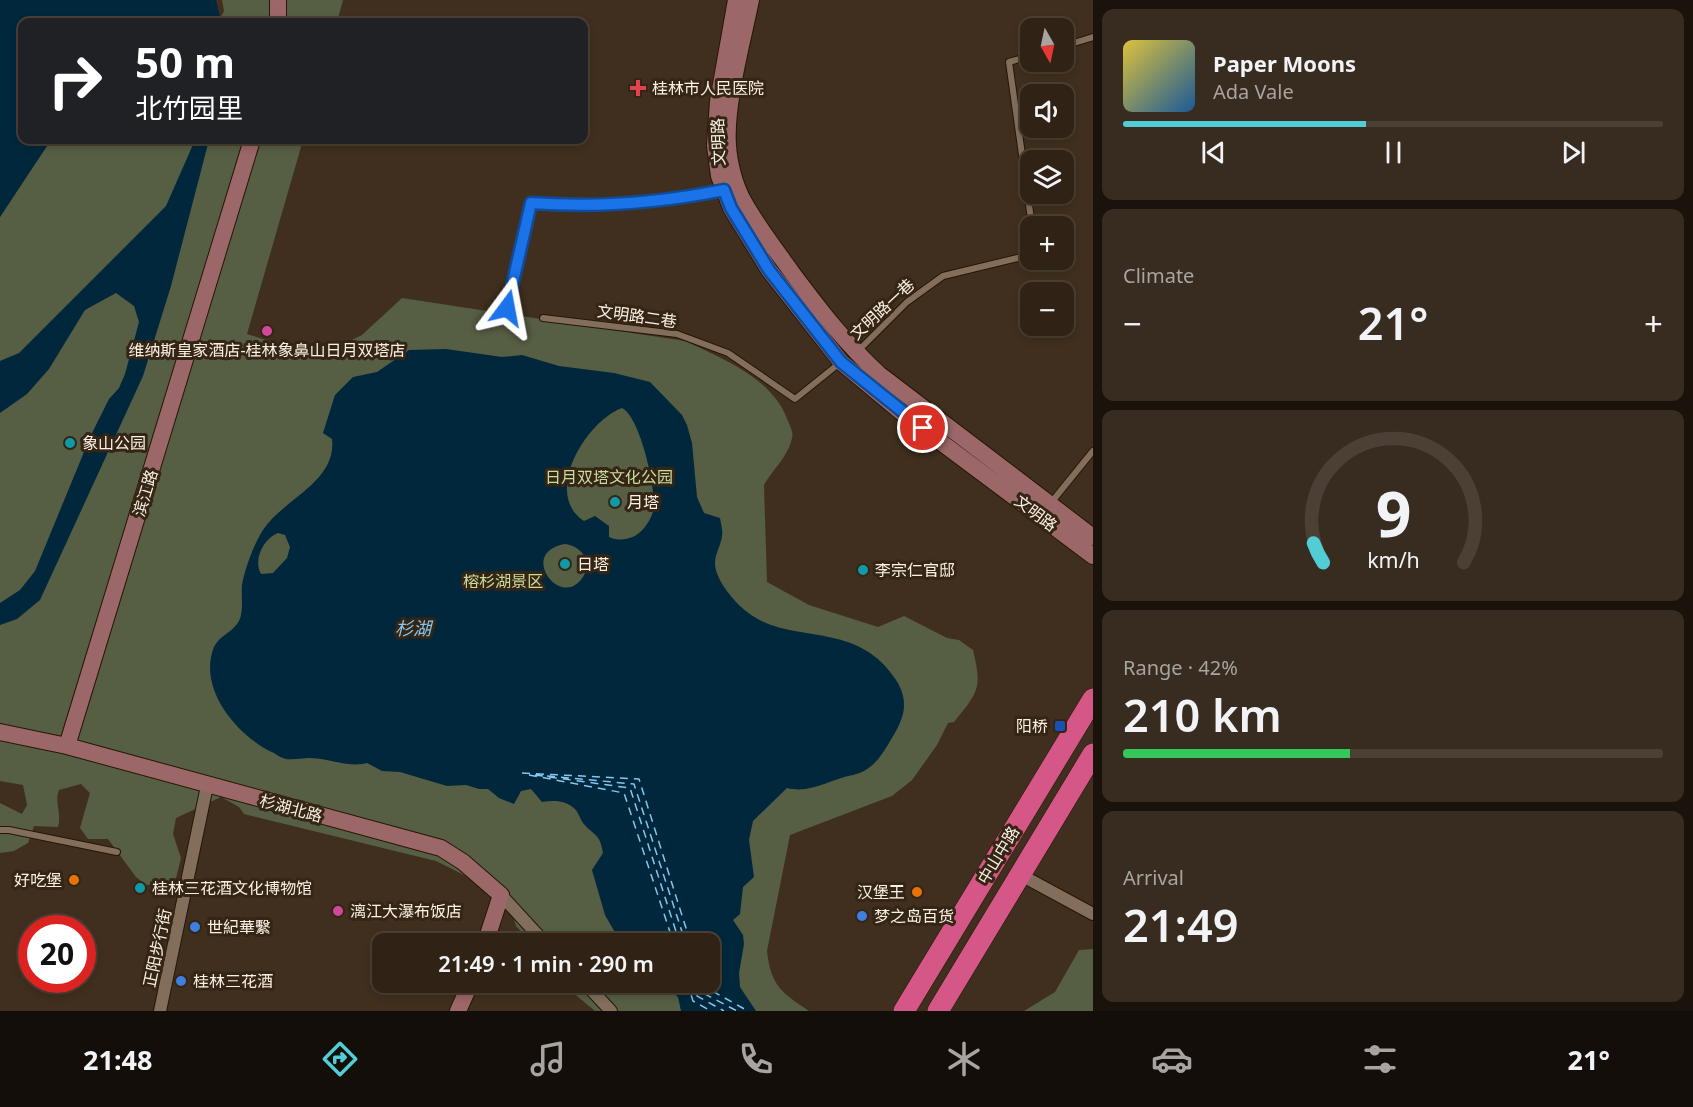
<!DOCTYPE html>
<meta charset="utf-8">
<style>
body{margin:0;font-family:"Noto Sans","Noto Sans SC",sans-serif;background:#382b1f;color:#f1f3f6;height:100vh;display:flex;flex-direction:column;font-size:22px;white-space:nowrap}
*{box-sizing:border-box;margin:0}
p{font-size:20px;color:#a8a4a1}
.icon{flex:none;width:33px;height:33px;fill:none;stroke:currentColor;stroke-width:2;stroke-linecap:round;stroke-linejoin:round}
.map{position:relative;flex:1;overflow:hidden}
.details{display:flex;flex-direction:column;gap:9px;padding:9px;background:#1a130c;width:600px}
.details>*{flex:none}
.guide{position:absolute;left:18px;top:18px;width:570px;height:126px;border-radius:12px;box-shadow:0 3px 9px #0003,0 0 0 2px #4b4035;background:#202124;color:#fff;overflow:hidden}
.needle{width:39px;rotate:171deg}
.buttons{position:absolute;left:1020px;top:18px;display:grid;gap:12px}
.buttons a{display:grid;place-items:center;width:54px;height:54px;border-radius:12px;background:#302316;box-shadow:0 3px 9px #0003,0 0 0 2px #4b4035;font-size:30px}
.speed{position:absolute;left:18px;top:915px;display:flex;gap:12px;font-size:30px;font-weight:700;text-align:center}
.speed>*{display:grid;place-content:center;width:78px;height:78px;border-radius:50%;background:#302316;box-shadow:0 3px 9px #0003,0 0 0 2px #4b4035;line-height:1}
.speed .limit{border:9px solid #d22;background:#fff;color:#111}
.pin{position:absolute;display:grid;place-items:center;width:51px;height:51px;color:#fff;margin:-26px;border:3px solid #fff;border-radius:50%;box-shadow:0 2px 6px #0007}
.me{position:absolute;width:66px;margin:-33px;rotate:13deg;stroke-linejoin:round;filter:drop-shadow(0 0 4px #0008)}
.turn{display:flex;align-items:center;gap:21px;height:126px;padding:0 18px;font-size:27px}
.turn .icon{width:78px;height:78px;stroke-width:2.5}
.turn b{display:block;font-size:42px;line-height:51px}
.big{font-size:45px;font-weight:600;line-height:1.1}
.details .widget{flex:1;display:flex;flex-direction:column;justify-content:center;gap:9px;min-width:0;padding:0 21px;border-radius:12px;background:#382b1f}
.details .dial{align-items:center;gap:0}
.dial svg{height:156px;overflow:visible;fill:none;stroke:#4b4035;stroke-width:7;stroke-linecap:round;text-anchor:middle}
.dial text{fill:#f1f3f6;stroke:none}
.song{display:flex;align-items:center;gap:18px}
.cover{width:72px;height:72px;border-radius:9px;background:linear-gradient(135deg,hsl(50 70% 55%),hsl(210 70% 35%))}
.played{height:6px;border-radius:3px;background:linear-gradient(90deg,#52ccd5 45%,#4b4035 45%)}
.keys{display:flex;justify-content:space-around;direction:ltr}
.heat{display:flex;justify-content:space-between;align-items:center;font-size:33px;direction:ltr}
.charge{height:9px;border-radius:4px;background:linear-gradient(90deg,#34c759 42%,#4b4035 0)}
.trip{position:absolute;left:372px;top:933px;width:348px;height:60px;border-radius:12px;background:#302316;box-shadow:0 3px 9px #0003,0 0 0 2px #4b4035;font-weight:600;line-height:60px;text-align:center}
.menu{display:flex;height:96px;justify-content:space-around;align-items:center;background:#130e09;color:#a8a4a1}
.menu .icon{width:42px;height:42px}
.menu .current{color:#52ccd5}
.menu b{font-size:27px;color:#f1f3f6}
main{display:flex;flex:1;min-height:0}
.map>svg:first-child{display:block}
.green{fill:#565e43}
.water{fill:#00273c;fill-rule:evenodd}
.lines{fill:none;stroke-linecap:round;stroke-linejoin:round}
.ferry{stroke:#85c7ef;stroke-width:1.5;stroke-dasharray:8 6;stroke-linecap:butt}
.lane-casing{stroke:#261606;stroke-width:8}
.street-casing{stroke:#261606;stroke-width:14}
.secondary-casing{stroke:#261606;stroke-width:18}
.highway-casing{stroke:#261606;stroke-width:22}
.lane{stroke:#826e5b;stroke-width:6}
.street{stroke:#826e5b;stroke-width:12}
.secondary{stroke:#9b6768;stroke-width:16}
.highway{stroke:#d55787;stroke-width:21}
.route-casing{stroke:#114b97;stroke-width:15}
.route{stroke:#1a73e8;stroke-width:10}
.health-dot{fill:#e0444e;stroke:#352514;stroke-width:2}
.hotel-dot{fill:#d1479c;stroke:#352514;stroke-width:2}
.culture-dot{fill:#0f9aa8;stroke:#352514;stroke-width:2}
.transit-dot{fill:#1a4fb4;stroke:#352514;stroke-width:2}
.food-dot{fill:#e8710a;stroke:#352514;stroke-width:2}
.shop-dot{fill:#3f7fe0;stroke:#352514;stroke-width:2}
.labels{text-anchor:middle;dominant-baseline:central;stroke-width:6;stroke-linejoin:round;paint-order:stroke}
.poi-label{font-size:16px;fill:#fbf0e5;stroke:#352514;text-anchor:start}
.street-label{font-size:16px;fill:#fbf0e5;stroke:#352514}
.park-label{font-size:16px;fill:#cadd9c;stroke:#352514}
.water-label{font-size:18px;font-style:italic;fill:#85c7ef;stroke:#352514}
</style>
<main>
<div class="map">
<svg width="1093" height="1011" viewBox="0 0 1093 1011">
<rect width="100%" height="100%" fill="#402f1e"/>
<!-- green -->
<path class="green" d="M222,0H343L337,22H218L224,11Z
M36,140H303L247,334L319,356L362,335L402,298L685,341C723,359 773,378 788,421C790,426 794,433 792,438C788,457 773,469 764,485L767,582L809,605L878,627L904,616L947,638L959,640L973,650C982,688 979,691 954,722L948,723L937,745L912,780L892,796L790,835L767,951C771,986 781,992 809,1011H595L561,983L710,982V944L532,943L516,926L505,889L474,880L436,861L244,814L239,807L221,797L176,818L173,834L181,858L176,878L165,884L146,885L136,877L108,839H88L80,828L90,793L81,784L59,790C54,803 62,813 58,827L34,826L28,843L14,851L0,853V803L22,814L27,805L23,785L0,781V217L22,183Z
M1093,949V1011H1024L1055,992L1079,950Z"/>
<!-- water -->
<path class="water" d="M0,0H216L221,21L22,22V140H51L0,217Z
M195,140H209L171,286L143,376L40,600L17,619L0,625V603L20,590L35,571L91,435L109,399L119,388L125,374L139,322L134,306L116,293L85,310L49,369L27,394L0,413V361L19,353L166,206Z
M446,349L502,357L522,355L559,366L614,373L650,382L682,415L687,425L692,443L697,497L704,513L720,518C721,524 723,531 722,536C721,545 715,554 715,563C715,578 730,596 740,606C785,650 854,615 896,680C911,704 903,720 889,743C880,758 871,771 853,775C830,779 811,794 787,788L753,821L749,840L754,877L743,887L740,914L733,920L743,935L744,944L739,973L740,987L756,1011H681L678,997L660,983L710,982V944L621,943L605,915L592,870L603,853C600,833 594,836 583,823C580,819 579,814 576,810C567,800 554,800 542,802L531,789L521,791L514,804L499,798L488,789H479L466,785L447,786L400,772L382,771L367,763C348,768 329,758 309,758C302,758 293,760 286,759C282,758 277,755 274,753C238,737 197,689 214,647C219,636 233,632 239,621C244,611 241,596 242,585C245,568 254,544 263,530C283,499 337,482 332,439L323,433L335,395L353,377L377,372L409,350ZM622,408C640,417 655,485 654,506C653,517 645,530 635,536C626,540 618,541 609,537V526L595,516L584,521C542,494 586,421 622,408ZM278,533L285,535L290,547L287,558L273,573L261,574C253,560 263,539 278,533ZM565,544C581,546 593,561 583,577C561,611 517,552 565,544Z"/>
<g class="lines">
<!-- ferry -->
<path class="ferry" d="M522,773L639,779L691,944
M529,775L624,793L674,944
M535,775L630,788L680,944
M547,776L634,784L686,944
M687,982L693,1001L711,1011
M692,982L697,996L724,1011
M698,982L701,992L737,1011
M703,982L705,987L748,1011"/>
<!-- lane casing -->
<g class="lane-casing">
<path id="lane" d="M1064,46L1093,37
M1030,56L1009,62L1032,226
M507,308L531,203C599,208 657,204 724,190
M543,318L677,334L728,353L795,399L841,362
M858,351L907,302L943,276L1030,255
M1050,504L1093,451
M0,830H9L117,852"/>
</g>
<!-- street casing -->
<g class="street-casing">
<path id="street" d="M1019,874L1093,914
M501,895L546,944
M584,982L611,1011
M160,1011L207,786"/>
</g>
<!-- secondary casing -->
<g class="secondary-casing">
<path id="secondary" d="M736,0L718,101L715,146L719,176L731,208L769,270L841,362L906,416L1093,556
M751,0C743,40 725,105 728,145C729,163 735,186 744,202C758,227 776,250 793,274C820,310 846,344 879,374L1093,537
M278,22V0
M0,732L67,746L441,848L463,862L501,895L485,944
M67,746L252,140
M458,1011L471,982"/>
</g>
<!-- highway casing -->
<g class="highway-casing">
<path id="highway" d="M904,1011L1093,699
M938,1011L1093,754"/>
</g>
<!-- lane -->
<use href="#lane" class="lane"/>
<!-- street -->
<use href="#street" class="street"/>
<!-- secondary -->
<use href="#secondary" class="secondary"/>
<!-- highway -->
<use href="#highway" class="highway"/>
</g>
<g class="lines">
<!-- route casing -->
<g class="route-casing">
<path id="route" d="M507,308L531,203C598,208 659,203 724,190L731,208L769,270L841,362L923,428"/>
</g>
<!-- route -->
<use href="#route" class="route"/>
</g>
<!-- markers -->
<path class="health-dot" d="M635 79h6v6h6v6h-6v6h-6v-6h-6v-6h6z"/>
<g class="hotel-dot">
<circle cx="267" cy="331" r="6"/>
<circle cx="338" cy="911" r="6"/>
</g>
<g class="culture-dot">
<circle cx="70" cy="443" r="6"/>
<circle cx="615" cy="502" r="6"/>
<circle cx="565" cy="564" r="6"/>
<circle cx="863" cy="570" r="6"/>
<circle cx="140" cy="888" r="6"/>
</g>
<rect class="transit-dot" x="1054" y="720" width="12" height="12" rx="3"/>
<g class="food-dot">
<circle cx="74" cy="880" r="6"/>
<circle cx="917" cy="892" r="6"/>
</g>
<g class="shop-dot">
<circle cx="862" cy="916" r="6"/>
<circle cx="195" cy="927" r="6"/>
<circle cx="181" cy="981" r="6"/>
</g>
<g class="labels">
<!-- poi labels -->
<g class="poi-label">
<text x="652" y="88">桂林市人民医院</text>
<text x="267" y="350" text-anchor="middle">维纳斯皇家酒店-桂林象鼻山日月双塔店</text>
<text x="82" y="443">象山公园</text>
<text x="627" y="502">月塔</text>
<text x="577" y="564">日塔</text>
<text x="875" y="570">李宗仁官邸</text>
<text x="1048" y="726" text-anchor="end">阳桥</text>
<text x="62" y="880" text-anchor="end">好吃堡</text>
<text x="152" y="888">桂林三花酒文化博物馆</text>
<text x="905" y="892" text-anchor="end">汉堡王</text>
<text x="350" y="911">漓江大瀑布饭店</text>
<text x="874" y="916">梦之岛百货</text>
<text x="207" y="927">世紀華繫</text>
<text x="193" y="981">桂林三花酒</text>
</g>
<!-- street labels -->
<g class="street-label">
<text transform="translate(718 142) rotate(-92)">文明路</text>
<text transform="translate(882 309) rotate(-43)">文明路一巷</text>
<text transform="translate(637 316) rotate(8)">文明路二巷</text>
<text transform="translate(145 493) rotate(-73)">滨江路</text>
<text transform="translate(1036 513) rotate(37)">文明路</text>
<text transform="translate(291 808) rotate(15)">杉湖北路</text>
<text transform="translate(998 855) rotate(-59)">中山中路</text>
<text transform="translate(157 948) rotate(-78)">正阳步行街</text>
</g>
<!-- park labels -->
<g class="park-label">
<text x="609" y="477">日月双塔文化公园</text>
<text x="503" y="581">榕杉湖景区</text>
</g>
<!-- water labels -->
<g class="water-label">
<text x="413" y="628">杉湖</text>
</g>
</g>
</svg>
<div class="buttons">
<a><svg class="needle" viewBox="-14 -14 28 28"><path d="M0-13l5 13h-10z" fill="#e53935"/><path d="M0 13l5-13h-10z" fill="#a8a4a1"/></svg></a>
<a><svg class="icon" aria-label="sound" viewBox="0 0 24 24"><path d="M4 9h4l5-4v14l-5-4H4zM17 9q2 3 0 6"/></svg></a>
<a><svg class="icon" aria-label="layers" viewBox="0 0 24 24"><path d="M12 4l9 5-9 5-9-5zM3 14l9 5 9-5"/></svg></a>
<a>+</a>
<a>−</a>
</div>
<div class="speed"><div class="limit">20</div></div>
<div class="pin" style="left:923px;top:428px;background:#d93025"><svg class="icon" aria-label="arrive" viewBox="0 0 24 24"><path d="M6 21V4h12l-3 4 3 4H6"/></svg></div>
<svg class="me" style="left:507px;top:308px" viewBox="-20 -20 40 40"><path d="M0-17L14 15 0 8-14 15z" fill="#1a73e8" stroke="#fff" stroke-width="4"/></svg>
<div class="trip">21:49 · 1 min · 290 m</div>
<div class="guide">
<div class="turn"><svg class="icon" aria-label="right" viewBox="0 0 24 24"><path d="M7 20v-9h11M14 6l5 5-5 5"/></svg><div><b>50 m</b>北竹园里</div></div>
</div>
</div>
<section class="details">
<div class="widget">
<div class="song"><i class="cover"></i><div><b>Paper Moons</b><p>Ada Vale</p></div></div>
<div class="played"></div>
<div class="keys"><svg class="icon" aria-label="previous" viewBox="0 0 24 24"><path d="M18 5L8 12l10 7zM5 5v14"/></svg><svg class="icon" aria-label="pause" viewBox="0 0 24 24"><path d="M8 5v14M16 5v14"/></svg><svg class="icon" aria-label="next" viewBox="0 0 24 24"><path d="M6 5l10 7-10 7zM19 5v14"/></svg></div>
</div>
<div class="widget"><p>Climate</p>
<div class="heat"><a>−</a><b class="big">21°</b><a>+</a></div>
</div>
<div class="widget dial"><svg viewBox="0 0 100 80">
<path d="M14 69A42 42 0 1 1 86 69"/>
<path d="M14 69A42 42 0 0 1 9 59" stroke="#52ccd5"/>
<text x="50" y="56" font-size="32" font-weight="700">9</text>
<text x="50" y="72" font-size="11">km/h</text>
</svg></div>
<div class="widget"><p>Range · 42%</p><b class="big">210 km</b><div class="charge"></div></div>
<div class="widget"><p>Arrival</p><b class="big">21:49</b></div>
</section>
</main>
<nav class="menu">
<b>21:48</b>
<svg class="icon current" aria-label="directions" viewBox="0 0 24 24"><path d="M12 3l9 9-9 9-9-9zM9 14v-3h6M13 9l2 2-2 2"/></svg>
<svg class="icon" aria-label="music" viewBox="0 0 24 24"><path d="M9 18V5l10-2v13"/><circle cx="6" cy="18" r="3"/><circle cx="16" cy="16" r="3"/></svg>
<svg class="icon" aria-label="phone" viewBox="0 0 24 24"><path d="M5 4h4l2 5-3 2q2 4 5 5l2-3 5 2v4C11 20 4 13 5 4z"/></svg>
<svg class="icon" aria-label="climate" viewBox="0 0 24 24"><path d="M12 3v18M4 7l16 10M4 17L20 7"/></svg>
<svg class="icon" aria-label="car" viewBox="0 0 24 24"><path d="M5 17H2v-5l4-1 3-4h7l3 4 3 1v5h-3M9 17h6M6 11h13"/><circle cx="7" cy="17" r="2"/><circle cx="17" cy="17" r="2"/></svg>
<svg class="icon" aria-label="filters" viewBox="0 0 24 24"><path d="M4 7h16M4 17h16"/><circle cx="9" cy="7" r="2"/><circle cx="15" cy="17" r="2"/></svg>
<b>21°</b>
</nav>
